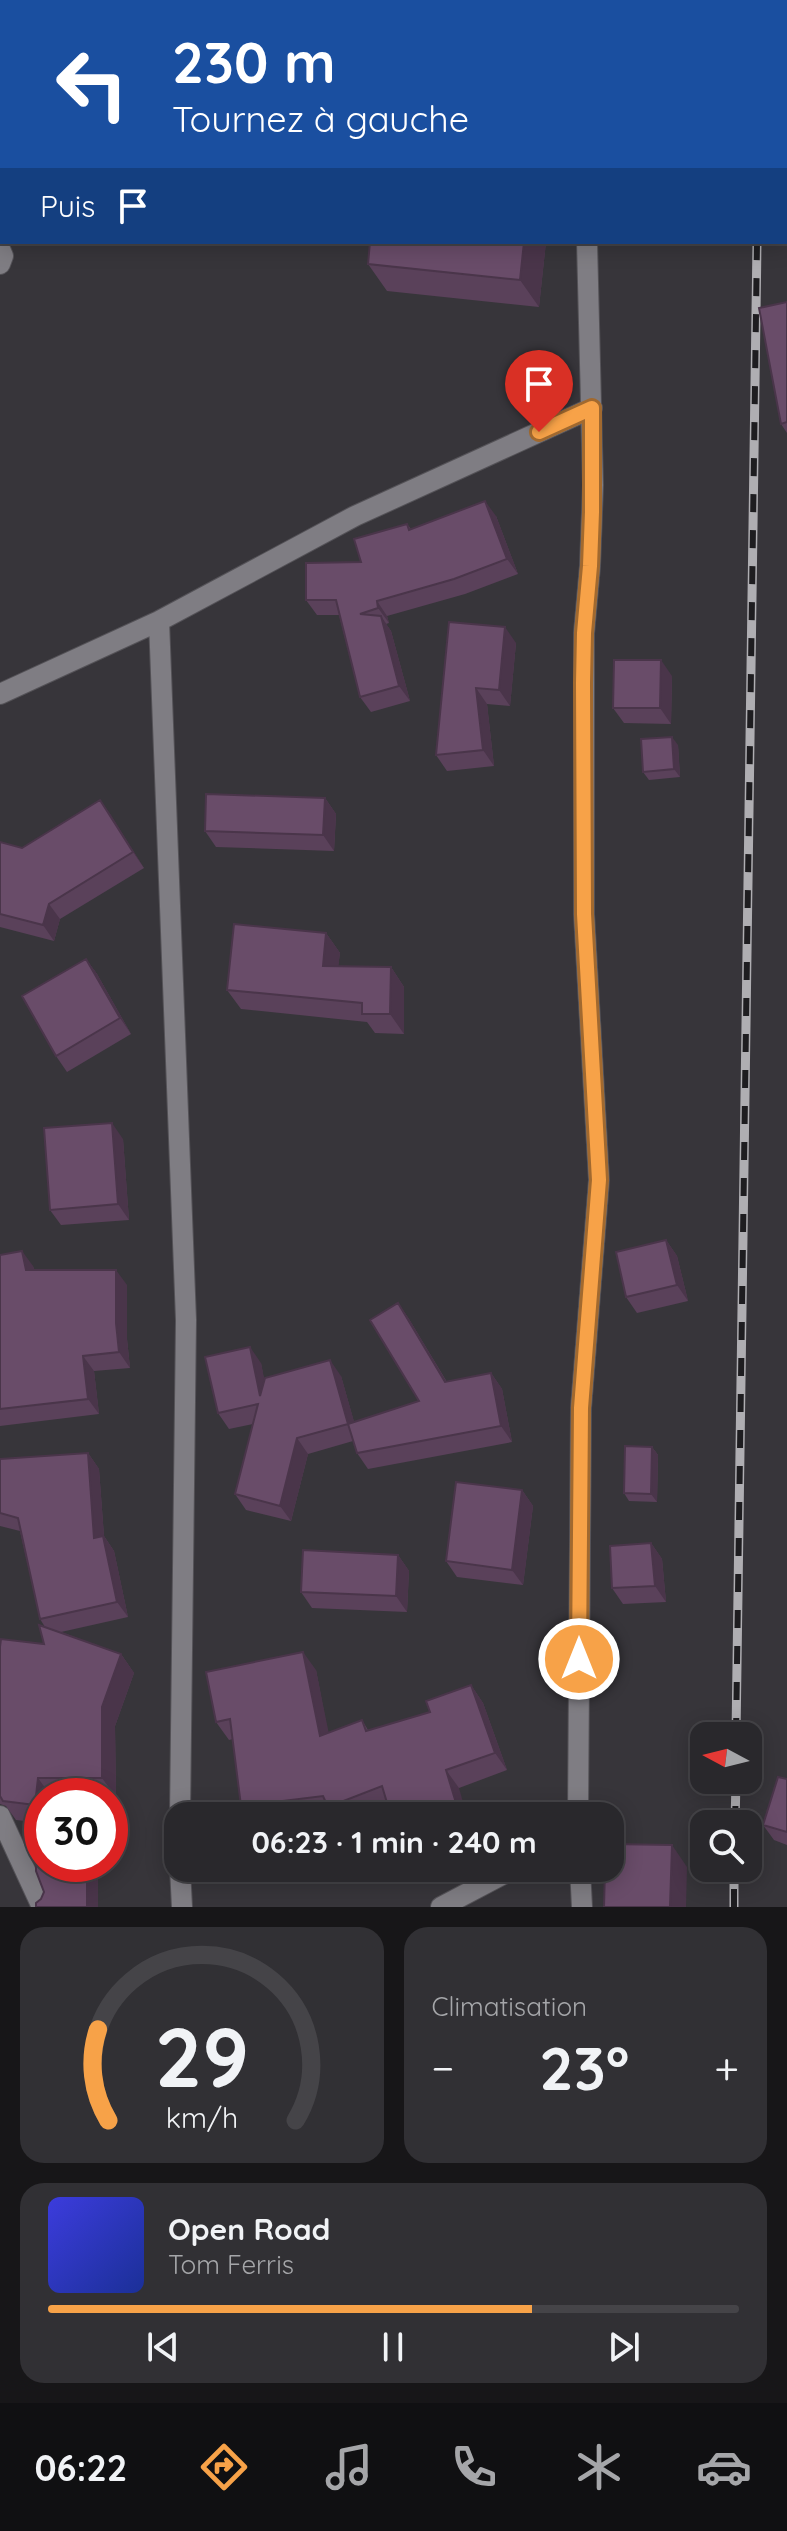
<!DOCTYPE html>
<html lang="fr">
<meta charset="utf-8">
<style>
body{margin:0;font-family:Quicksand,sans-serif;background:#313034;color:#f1f3f6;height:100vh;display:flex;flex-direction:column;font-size:30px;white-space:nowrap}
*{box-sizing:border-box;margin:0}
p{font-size:26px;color:#a5a6a9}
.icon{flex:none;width:44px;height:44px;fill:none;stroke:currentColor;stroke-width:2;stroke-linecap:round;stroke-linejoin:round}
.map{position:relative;height:1907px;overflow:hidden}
.sheet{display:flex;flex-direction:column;gap:20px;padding:20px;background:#171618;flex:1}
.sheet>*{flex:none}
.guide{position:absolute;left:0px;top:0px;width:788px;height:244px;box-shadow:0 4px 20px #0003,0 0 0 2px #454448;background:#1a4fa0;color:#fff;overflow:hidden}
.needle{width:52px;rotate:277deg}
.tools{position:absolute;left:690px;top:1722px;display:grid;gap:16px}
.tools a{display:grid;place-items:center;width:72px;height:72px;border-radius:16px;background:#29282c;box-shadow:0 4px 20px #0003,0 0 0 2px #454448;font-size:40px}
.speed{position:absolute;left:24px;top:1778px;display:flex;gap:16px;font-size:40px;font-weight:700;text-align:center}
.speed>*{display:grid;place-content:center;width:104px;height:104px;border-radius:50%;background:#29282c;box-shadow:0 4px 20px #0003,0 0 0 2px #454448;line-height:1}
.speed .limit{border:12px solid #d22;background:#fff;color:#111}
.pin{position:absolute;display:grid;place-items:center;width:68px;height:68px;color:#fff;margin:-82px -34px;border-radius:50% 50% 50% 0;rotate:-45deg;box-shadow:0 0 8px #0007}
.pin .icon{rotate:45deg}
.me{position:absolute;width:88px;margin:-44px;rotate:0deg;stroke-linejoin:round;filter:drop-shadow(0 0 6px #0008)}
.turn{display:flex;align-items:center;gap:28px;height:168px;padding:0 40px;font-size:36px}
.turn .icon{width:104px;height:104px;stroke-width:2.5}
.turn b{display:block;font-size:56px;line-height:68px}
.then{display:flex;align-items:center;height:76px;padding:0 40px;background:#0003;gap:16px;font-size:30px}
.big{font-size:60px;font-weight:800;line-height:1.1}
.sheet .tile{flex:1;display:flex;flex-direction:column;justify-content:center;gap:12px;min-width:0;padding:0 28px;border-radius:24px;background:#313034}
.sheet .dial{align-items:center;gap:0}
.dial svg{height:208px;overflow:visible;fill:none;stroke:#454448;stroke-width:7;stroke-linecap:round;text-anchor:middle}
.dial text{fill:#f1f3f6;stroke:none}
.song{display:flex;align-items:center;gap:24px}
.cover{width:96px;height:96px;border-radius:12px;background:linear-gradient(135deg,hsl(240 70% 55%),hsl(230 70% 35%))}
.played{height:8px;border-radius:4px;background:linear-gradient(90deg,#f7a248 70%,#454448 70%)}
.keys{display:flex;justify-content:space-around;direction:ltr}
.heat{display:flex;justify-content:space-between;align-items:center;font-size:44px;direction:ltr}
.sheet .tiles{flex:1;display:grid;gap:20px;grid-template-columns:1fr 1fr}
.tile:last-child{grid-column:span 2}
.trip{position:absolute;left:164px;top:1802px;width:460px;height:80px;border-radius:24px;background:#29282c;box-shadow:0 4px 20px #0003,0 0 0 2px #454448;font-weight:800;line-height:80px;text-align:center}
.tab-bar{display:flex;height:128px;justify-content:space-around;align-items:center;background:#101012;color:#a5a6a9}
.tab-bar .icon{width:56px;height:56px}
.tab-bar .active{color:#f7a248}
.tab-bar b{font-size:36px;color:#f1f3f6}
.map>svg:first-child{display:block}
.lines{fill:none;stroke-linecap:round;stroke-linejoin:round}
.minor-casing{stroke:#545257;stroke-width:22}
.minor{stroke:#7f7d83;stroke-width:20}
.rail-casing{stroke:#afaeb2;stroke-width:9}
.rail{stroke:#1e1d20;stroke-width:6;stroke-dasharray:18;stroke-linecap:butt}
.wall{fill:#5a415a}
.shaded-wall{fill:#4a354a}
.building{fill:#694c69;stroke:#4a354a;stroke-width:2}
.route-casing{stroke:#a1692f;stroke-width:20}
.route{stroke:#f7a248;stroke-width:14}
</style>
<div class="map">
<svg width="787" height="1907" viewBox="0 0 787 1907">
<rect width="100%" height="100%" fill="#37353a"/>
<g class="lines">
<!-- minor casing -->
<g class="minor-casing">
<path id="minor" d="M580,0V2
M0,249L3,256L0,264
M159,621L186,1320L180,1816
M0,694L159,621L355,516L592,408
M0,1816L42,1907
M578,1816L581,1408L599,1180L584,914V633L590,566L593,485L587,242
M180,1868L182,1907
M580,1868L582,1907
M441,1907L515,1868"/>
</g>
<!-- minor -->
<use href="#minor" class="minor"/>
<!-- rail casing -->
<g class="rail-casing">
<path id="rail" d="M760,2V0
M736,1736L757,242
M735,1824L736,1780
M734,1907V1868"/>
</g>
<!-- rail -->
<use href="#rail" class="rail"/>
</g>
<!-- wall -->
<path class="wall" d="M370,242H546L539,307L387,291L368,264Z
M787,302V433L781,424Z
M496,516L518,574L465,594L387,616L389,623L386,624L391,631L410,701L371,712L360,697L339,615H317L306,600L361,562L407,524L411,529Z
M449,622L516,643L510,706L487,704L494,766L447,771L436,755Z
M672,676L671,724L624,723L613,708Z
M678,745L680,777L649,780L643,772Z
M325,798L336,814L334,851L216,847L205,831Z
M100,800L144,868L60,919L54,941L0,927V842L22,848Z
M326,933L340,953L338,966L391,967L404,987V1034L375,1033L367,1022L241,1009L227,990Z
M86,959L97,974L131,1034L67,1072L56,1056Z
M123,1139L129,1220L61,1225L50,1210Z
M666,1240L677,1256L688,1301L637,1313L626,1297Z
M0,1255L33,1266L34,1270L127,1285V1339L130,1368L94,1371L99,1414L0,1426Z
M398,1303L409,1319L447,1382L491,1373L502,1389L512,1442L368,1469L357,1453L353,1441L308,1454L291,1521L246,1510L235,1494L253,1424L229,1429L218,1413L261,1363L264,1380L341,1376L354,1422L419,1401Z
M652,1447L658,1455L657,1502L629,1501L624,1493Z
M88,1453L99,1469L104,1536L114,1551L128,1617L61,1632L121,1654L134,1673L115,1726L116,1797L42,1796V1823L16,1820L6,1806L0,1804V1647L44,1644L45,1627L40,1619L20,1531L0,1526V1459Z
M522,1490L533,1506L523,1585L457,1577L446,1561Z
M651,1543L662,1559L666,1602L623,1604L612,1588Z
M398,1555L409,1571L407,1612L312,1608L301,1592Z
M316,1670L328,1733L362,1720L368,1730L430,1712L471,1685L483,1703L507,1770L459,1788L388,1806L362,1816H334L333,1814L315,1816H249L241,1806L233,1739L229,1740L216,1722Z
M787,1779V1845L774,1840L763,1825Z"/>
<!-- shaded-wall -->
<path class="shaded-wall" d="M683,0H694V2H683Z
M524,242H546L539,307L520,280Z
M485,501L496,516L518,574L507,559Z
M377,601L387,616L389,623L378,608Z
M381,616L391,631L410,701L399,686Z
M505,627L516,643L510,706L499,690Z
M661,660L672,676L671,724L660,708Z
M476,688L487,704L494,766L483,750Z
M672,737L678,745L680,777L674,769Z
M325,798L336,814L334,851L323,835Z
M100,800L111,815L144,868L133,852Z
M49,904L60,919L54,941L43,925Z
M326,933L340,953L336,986L323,966Z
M86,959L97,974L131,1034L120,1018Z
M391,967L404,987V1034L390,1014Z
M112,1123L123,1139L129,1220L118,1204Z
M666,1240L677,1256L688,1301L677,1285Z
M22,1251L33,1266L37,1285L26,1270Z
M116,1270L127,1285V1339L130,1368L119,1352L116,1323Z
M398,1303L409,1319L456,1398L445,1382Z
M250,1347L261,1363L271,1412L260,1396Z
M83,1356L94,1371L99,1414L88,1399Z
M330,1360L341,1376L359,1439L348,1424Z
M491,1373L502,1389L512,1442L501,1426Z
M297,1438L308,1454L291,1521L280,1506Z
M652,1447L658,1455L657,1502L651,1494Z
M88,1453L99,1469L104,1536L114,1551L128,1617L117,1602L94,1538Z
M522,1490L533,1506L523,1585L512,1570Z
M651,1543L662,1559L666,1602L655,1586Z
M398,1555L409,1571L407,1612L396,1596Z
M303,1652L316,1670L333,1754L320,1736Z
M121,1654L134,1673L115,1726L116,1797L102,1778V1707Z
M471,1685L483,1703L507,1770L495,1753Z
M446,1770L459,1788L467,1816H460Z
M38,1778L51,1796H42V1815L35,1805Z
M672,1845L687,1867L686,1907H670Z
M87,1864H97L98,1866V1907H87Z"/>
<!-- building -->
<path class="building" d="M622,0H683V2H622Z
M786,0H787V58L786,2Z
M0,73L2,79V110H0Z
M786,87H787L786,207Z
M370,242H524L520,280L368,264Z
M787,302V422L781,424L759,308Z
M485,501L507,559L454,579L377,601L378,608L360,614L381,616L399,686L360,697L336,600H306V563L361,562L354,539L407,524L409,530Z
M449,622L505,627L499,690L476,688L483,750L436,755Z
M614,660H661L660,708H613Z
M672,737L674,769L643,772L641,739Z
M206,794L325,798L323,835L205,831Z
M100,800L133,852L49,904L43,925L0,914V842L22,848Z
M234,924L326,933L323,966L391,967L390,1014H362V1003L227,990Z
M86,959L120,1018L56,1056L22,996Z
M112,1123L118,1204L50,1210L44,1128Z
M666,1240L677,1285L626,1297L616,1252Z
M22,1251L26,1270H116V1323L119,1352L83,1356L88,1399L0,1409V1255Z
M398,1303L445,1382L491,1373L501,1426L357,1453L348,1424L419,1401L370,1320Z
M250,1347L260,1396L265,1378L330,1360L348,1424L297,1438L280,1506L235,1494L258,1404L218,1413L205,1357Z
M625,1446L652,1447L651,1494L624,1493Z
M88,1453L94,1538L103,1536L117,1602L40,1619L18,1518L0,1513V1459Z
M456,1482L522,1490L512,1570L446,1561Z
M651,1543L655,1586L612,1588L610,1546Z
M303,1550L398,1555L396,1596L301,1592Z
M39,1625L121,1654L102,1707V1778H38L35,1805L3,1801L0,1796V1647L1,1639L44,1644Z
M303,1652L320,1736L362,1720L366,1731L430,1712L426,1701L471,1685L495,1753L446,1770L460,1816H391L382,1786L328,1807L323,1796L241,1806L230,1719L216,1722L206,1672Z
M778,1777L787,1779V1832L763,1825Z
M610,1844L672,1845L670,1907H604L605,1868H610Z
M36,1850H42V1864H87V1907H36V1903L41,1899L44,1892L36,1871Z"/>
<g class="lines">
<!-- route casing -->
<g class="route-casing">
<path id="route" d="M539,432L592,408V512L590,566L584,633L583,683L584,914L599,1180L581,1408L579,1659"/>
</g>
<!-- route -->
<use href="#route" class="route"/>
</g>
</svg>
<div class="tools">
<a><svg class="needle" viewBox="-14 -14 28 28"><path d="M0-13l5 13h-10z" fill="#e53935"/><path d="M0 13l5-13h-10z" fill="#a5a6a9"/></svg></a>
<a><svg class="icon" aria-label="search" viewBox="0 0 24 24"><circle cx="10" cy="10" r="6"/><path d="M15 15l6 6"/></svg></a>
</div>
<div class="speed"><div class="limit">30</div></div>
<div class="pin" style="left:539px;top:432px;background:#d93025"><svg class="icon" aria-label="arrive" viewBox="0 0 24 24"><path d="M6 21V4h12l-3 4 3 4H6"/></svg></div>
<svg class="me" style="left:579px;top:1659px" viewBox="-20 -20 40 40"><circle r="17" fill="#f7a248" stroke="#fff" stroke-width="3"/><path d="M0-11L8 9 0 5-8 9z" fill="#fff"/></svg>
<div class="trip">06:23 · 1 min · 240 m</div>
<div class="guide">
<div class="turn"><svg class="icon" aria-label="left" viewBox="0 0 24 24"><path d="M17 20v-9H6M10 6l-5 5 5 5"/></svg><div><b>230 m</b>Tournez à gauche</div></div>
<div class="then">Puis<svg class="icon" aria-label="arrive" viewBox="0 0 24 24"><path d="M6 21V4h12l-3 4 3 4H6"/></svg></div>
</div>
</div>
<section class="sheet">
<div class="tiles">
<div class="tile dial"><svg viewBox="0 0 100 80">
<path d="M14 69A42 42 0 1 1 86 69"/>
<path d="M14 69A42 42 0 0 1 10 34" stroke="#f7a248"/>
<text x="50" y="56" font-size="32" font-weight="700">29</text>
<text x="50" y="72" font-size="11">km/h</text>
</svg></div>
<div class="tile"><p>Climatisation</p>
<div class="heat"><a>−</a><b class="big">23°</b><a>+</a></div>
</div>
<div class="tile">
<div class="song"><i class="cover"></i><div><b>Open Road</b><p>Tom Ferris</p></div></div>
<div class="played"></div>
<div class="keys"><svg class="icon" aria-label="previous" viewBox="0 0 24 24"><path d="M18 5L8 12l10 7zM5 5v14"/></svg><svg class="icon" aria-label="pause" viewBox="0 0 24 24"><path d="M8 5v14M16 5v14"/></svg><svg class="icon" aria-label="next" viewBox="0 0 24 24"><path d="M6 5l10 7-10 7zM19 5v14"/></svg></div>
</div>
</div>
</section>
<nav class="tab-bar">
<b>06:22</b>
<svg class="icon active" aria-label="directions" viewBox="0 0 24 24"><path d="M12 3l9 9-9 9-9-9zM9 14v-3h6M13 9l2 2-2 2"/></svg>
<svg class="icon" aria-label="music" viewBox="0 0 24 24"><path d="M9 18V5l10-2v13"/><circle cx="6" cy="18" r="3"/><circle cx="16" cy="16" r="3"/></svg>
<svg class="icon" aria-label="phone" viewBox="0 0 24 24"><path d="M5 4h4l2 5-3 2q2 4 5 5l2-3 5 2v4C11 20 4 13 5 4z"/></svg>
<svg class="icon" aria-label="climate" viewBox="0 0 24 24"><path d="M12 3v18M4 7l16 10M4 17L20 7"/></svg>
<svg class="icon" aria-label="car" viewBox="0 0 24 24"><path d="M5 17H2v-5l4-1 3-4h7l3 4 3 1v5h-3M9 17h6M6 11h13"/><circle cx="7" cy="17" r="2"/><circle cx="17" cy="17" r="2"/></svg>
</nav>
